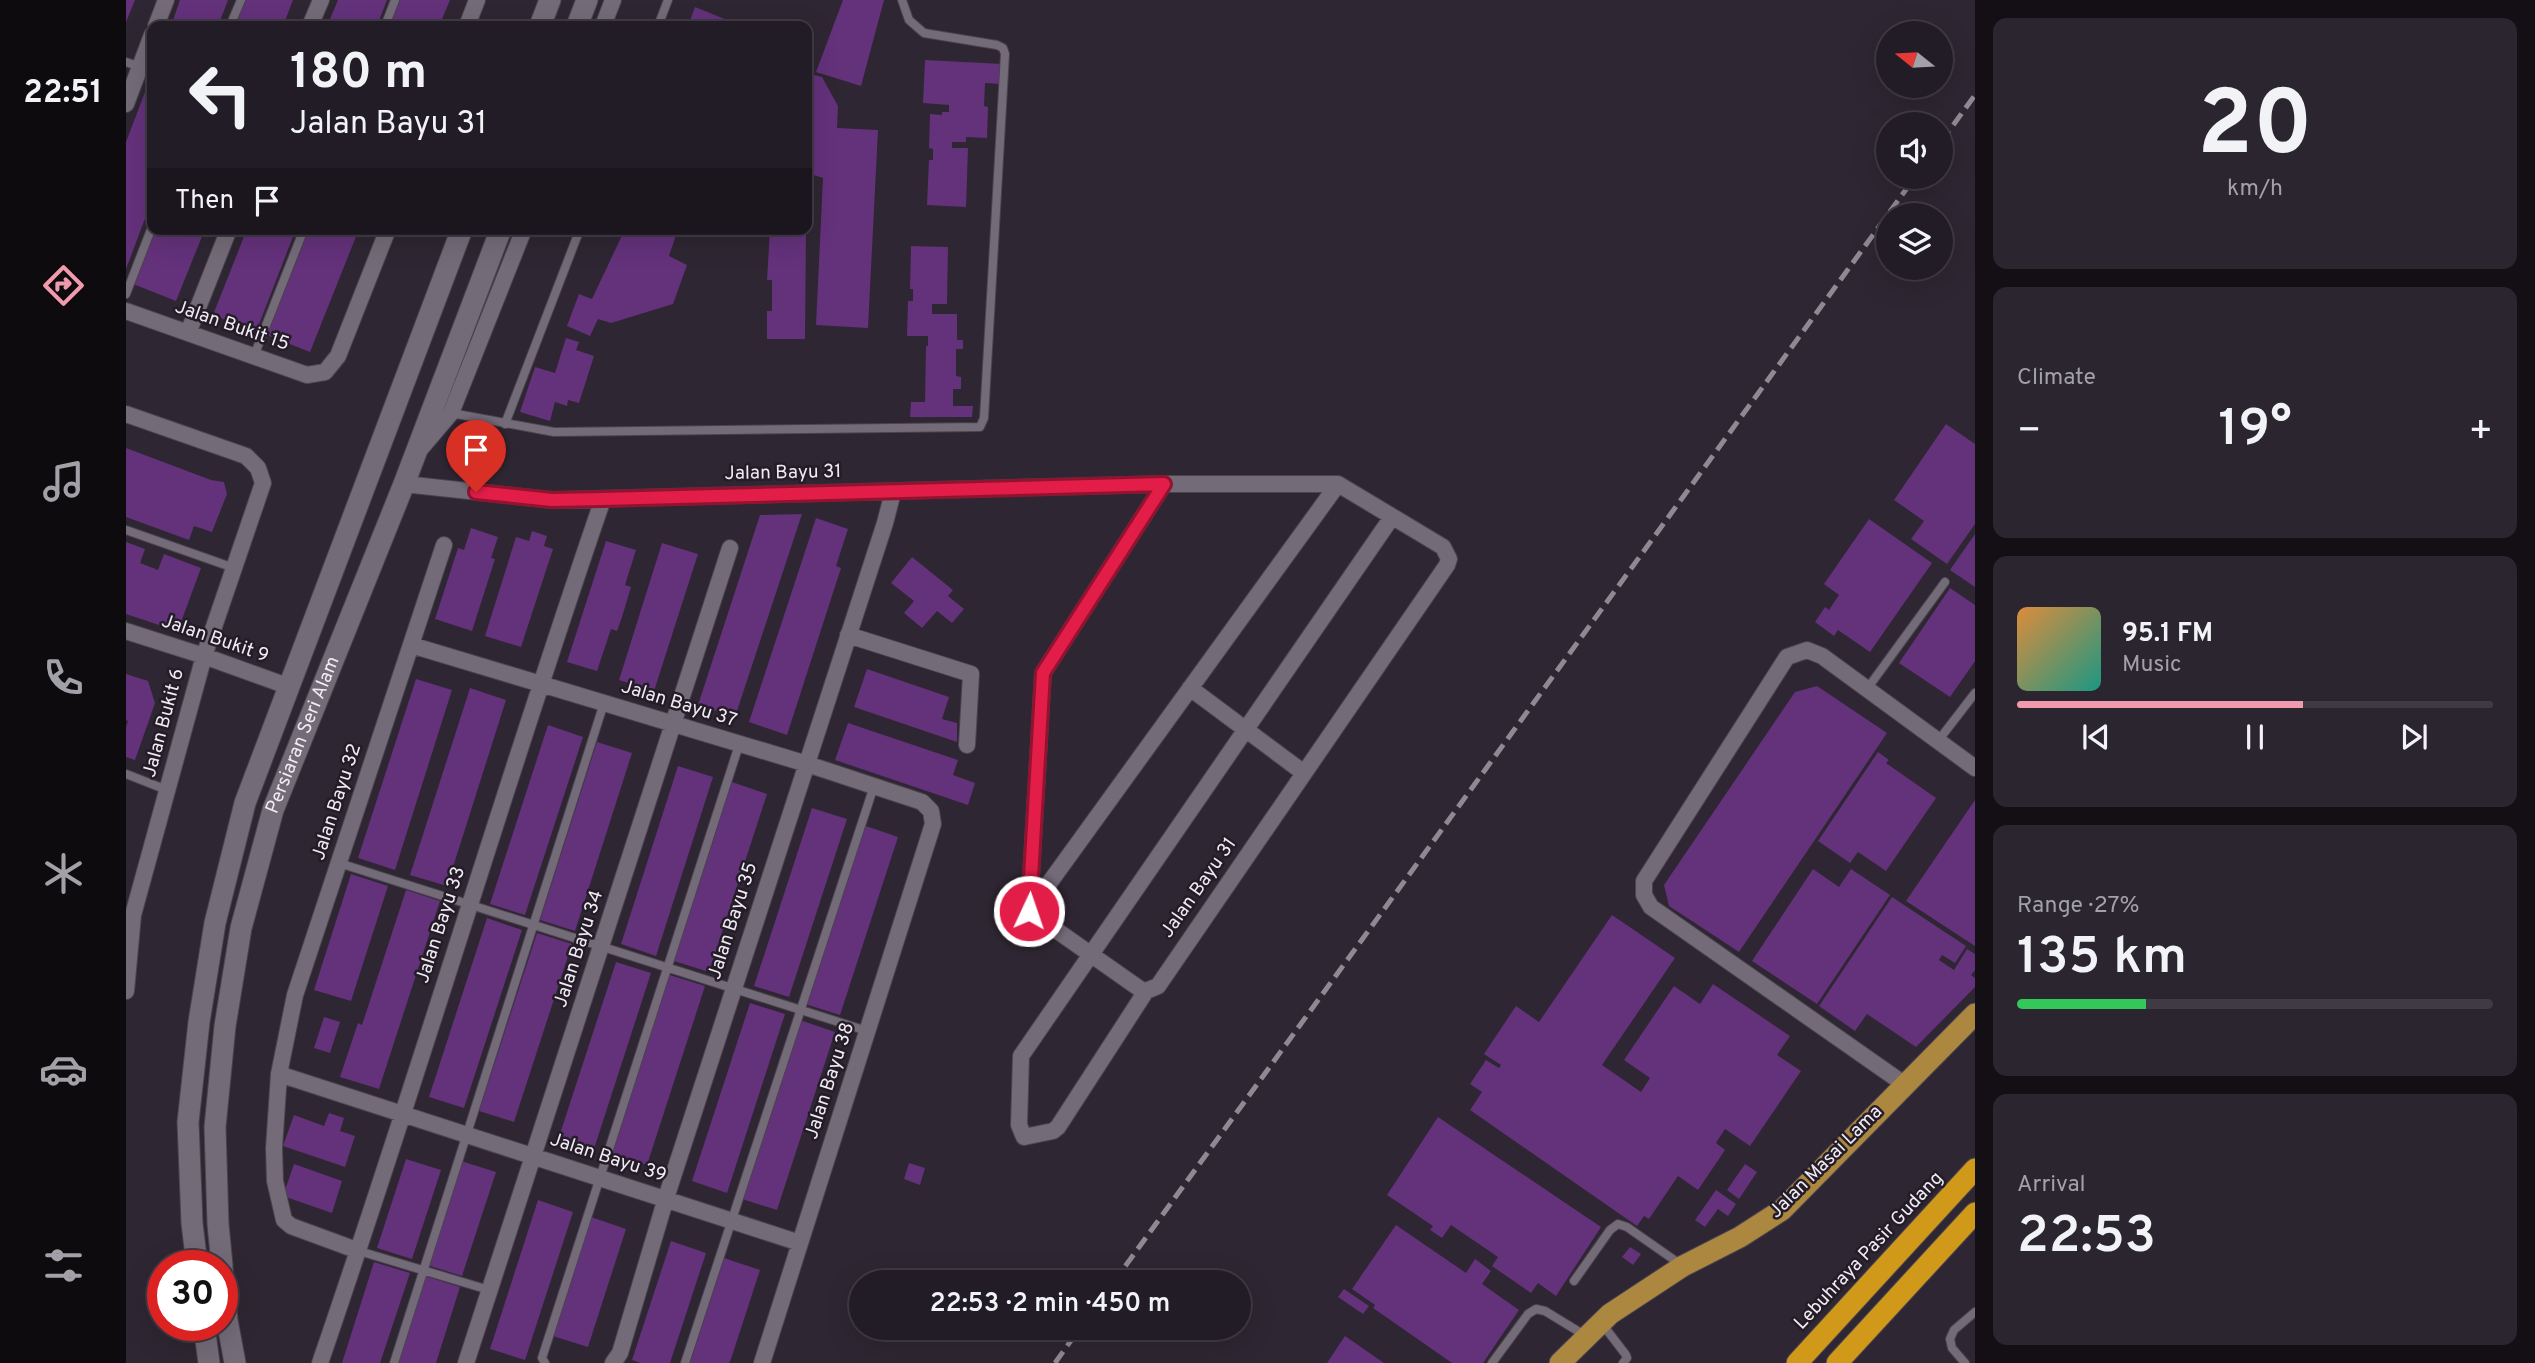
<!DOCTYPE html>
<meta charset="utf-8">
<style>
body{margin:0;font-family:Overpass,sans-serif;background:#2a252e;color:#f1f3f6;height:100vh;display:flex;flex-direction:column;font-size:26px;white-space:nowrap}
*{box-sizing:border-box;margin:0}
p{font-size:23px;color:#a2a1a7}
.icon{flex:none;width:38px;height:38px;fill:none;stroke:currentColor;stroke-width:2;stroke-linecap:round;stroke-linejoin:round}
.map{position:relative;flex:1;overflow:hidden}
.drawer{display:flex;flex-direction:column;gap:18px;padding:18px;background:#130f15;width:560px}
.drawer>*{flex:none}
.top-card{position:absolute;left:21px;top:21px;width:665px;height:214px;border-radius:14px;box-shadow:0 7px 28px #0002,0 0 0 2px #3f3a43;background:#221c26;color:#f1f3f6;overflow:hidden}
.needle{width:46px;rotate:288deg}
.tools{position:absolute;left:1750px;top:21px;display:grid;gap:14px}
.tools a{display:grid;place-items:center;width:77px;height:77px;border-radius:50%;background:#221c26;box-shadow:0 7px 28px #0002,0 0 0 2px #3f3a43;font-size:35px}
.speed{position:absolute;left:21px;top:1250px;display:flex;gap:14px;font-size:35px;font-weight:700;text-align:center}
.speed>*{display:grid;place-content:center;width:91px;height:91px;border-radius:50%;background:#221c26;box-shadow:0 7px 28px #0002,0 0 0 2px #3f3a43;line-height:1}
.speed .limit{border:10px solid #d22;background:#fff;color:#111}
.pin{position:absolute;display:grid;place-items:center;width:60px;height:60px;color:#fff;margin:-72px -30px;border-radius:50% 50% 50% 0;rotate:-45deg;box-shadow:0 0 7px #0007}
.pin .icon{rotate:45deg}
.me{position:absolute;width:77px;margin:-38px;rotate:3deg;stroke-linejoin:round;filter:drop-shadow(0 0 5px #0008)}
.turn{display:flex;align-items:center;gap:24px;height:147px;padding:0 28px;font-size:32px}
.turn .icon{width:91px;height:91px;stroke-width:2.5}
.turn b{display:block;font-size:49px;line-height:60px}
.then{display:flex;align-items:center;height:66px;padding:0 28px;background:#0003;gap:14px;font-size:26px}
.big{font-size:52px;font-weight:600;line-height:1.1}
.drawer .widget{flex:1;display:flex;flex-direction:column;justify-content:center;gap:10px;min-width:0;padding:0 24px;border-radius:14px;background:#2a252e}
.drawer .dial{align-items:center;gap:0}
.dial b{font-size:91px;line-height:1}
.song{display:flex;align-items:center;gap:21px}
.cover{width:84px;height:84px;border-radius:10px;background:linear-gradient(135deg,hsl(30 70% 55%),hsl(170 70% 35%))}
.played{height:7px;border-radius:4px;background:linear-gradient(90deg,#f29aad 60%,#3f3a43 60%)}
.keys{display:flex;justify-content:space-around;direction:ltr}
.heat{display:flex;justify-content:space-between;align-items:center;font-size:38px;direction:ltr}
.charge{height:10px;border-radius:5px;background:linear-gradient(90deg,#34c759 27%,#3f3a43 0)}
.trip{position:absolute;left:723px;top:1270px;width:402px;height:70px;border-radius:35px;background:#221c26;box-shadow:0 7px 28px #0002,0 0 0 2px #3f3a43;font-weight:600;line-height:70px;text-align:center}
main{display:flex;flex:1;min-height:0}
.tabs{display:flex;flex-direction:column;width:126px;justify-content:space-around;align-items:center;background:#0e0b0f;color:#a2a1a7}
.tabs .icon{width:49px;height:49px}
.tabs .on{color:#f29aad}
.tabs b{font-size:32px;color:#f1f3f6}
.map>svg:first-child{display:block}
.building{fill:#64317b}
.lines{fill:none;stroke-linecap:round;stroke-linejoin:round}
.lane-casing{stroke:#4a444e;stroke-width:10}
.street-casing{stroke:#4a444e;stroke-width:18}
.secondary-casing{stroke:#4a444e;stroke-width:23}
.primary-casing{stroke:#4a444e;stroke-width:23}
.highway-casing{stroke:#4a444e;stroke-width:23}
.lane{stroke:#746b79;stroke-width:8}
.street{stroke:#746b79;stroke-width:16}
.secondary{stroke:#746b79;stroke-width:21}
.primary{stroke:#ac8740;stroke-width:21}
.highway{stroke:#d1991a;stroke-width:21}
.rail{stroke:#8f8993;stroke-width:5;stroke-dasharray:14 7;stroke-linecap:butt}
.route-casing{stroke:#92132f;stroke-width:18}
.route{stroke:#e11d48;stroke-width:12}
.labels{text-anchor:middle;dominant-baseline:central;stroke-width:5;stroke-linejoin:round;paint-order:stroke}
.street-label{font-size:19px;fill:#f0ebf3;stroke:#241d28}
</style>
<main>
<nav class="tabs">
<b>22:51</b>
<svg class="icon on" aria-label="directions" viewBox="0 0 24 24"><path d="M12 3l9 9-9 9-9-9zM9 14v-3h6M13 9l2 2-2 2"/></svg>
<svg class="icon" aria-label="music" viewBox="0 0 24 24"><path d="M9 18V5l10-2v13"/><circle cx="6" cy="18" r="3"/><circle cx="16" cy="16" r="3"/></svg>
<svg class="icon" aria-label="phone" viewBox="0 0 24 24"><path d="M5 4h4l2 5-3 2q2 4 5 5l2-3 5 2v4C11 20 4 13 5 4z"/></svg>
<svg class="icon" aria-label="climate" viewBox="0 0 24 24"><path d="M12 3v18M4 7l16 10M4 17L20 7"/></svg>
<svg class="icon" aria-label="car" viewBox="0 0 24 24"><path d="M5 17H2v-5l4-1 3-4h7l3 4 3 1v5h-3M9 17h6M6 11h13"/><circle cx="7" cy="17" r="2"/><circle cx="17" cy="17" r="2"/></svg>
<svg class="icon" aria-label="filters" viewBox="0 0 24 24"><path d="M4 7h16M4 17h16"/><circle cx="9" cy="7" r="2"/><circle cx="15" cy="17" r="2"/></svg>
</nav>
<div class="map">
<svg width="1849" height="1363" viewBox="0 0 1849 1363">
<rect width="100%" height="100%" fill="#2e2632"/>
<!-- building -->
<path class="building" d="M0,0H9L0,22Z
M54,0H102L92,26H45Z
M117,0H167L157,26H107Z
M212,0H261L251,26H201Z
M274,0H324L313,26H264Z
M717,0H758L735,86L690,72Z
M569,7L616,26H562Z
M799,60L877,64L876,84L859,83L858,106L862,107L861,138L840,137V142H826V148H842L840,207L801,205L803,160H807V149L803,148L804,114L816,115V112H823V105L797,103Z
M688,75L696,77L712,106L711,128L752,130L742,328L690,325L697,178L681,173V96Z
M24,79L26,80V200L0,269V142Z
M681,180H685L684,203H681Z
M29,229H79L50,301L7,284Z
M121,229H170L130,332L87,315Z
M183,229H233L184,352L141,335Z
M499,229H552L543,256L561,265L547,304L485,323L472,319L464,336L441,326L453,294L466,299Z
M644,229H680L679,339H641V311H646V280H641Z
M785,246L822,247L821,304H806V314H831V340H837V349H830V376L835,377V389H827V406H847L846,417H784L785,402H799L800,346H802V336H781L782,301H787V289H784Z
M440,338L453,342L450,350L468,356L453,403L442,400L441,406L429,402L424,421L394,412L409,367L429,373Z
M1820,424L1849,444V524L1821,564L1785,539L1798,521L1768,500Z
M0,448L85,480L98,482L101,494L86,532L68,526L63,540L0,517Z
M676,514L609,717L572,705L634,515Z
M690,518L722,529L710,566L715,568L661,735L623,722Z
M1743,519L1806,563L1744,652L1712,630L1708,636L1689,622L1699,607L1703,610L1713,595L1698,584Z
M345,528L372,537L365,558L369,559L346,631L309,619L332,548L338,550Z
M406,531L421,536L418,546L427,549L395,647L359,636L390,537L403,541Z
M1849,534V587L1824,570Z
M480,541L510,550L499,585L505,587L496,617L491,631L485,629L471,671L441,662Z
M0,542L19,549L14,563L32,570L38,554L75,568L55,622L45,629L0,614Z
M536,543L572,554L528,691L493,680Z
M786,557L827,590L822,596L838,609L826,623L811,611L796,628L778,613L788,601L765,583Z
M1824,588L1849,605V661L1824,697L1773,663Z
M741,669L823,697L816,719L831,723V742L728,707Z
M0,674L22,681L29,703L9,760L0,757V727L2,721L0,720Z
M290,679L326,690L269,870L232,858Z
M1691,686L1761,733L1613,952L1543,906L1538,885L1669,692Z
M344,688L380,700L321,886L284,875Z
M722,723L832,760L827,775L849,783L842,805L709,760Z
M422,725L457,737L399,915L364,904Z
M471,742L506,753L449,931L414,920Z
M1752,752L1763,760L1760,763L1810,798L1760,871L1732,852L1724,863L1692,841Z
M552,766L587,777L530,956L495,944Z
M606,782L641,794L583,972L548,961Z
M1849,800V946L1780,901Z
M686,808L721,819L663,997L628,986Z
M737,825L772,837L714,1015L679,1004Z
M1687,869L1713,887L1725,869L1764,895L1691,1004L1626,961Z
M225,874L262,886L225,1001L188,990Z
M280,890L314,901L253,1089L214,1077L232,1023L236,1025Z
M1766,897L1840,946L1829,963L1816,955L1813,960L1828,970L1841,949L1849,954V970L1845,975L1849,978V987L1790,1047L1741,1014L1729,1031L1693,1006Z
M1486,915L1549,958L1476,1065L1515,1092L1524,1078L1498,1060L1548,986L1574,1004L1587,984L1664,1036L1651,1055L1675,1071L1624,1146L1599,1129L1590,1143L1599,1150L1572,1190L1552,1176L1523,1219L1518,1216L1511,1226L1344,1110L1356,1092L1344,1084L1360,1060L1373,1068L1375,1065L1358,1054L1390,1006L1413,1022Z
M361,918L396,930L338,1108L303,1097Z
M411,933L446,944L388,1122L353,1111Z
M490,962L525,973L467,1152L432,1140Z
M544,975L579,986L521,1165L486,1153Z
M624,1003L659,1014L601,1193L566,1181Z
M198,1017L214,1022L204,1053L188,1048Z
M674,1020L709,1032L651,1210L616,1199Z
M203,1113L218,1118L214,1131L229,1136L219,1167L157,1146L168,1115L198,1126Z
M1312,1117L1475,1227L1430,1296L1412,1283L1405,1293L1366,1266L1372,1257L1325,1225L1316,1238L1304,1230L1307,1226L1261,1195Z
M280,1159L315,1170L286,1259L251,1248Z
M335,1161L370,1172L336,1276L301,1265Z
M783,1163L799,1168L794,1185L778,1179Z
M168,1164L216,1181L206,1213L157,1196Z
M1619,1164L1631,1172L1613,1199L1601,1190Z
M1590,1190L1610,1204L1602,1216L1592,1209L1579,1227L1569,1220Z
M412,1200L447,1212L399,1360L364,1349Z
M465,1217L500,1229L462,1347L427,1336Z
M1270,1225L1340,1273L1349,1259L1365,1271L1356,1284L1393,1310L1357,1363H1326L1247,1308L1249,1305L1226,1289Z
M545,1241L580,1253L544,1363H515L506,1360Z
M1504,1247L1515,1254L1507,1265L1496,1257Z
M598,1258L634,1270L605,1359L603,1363H564Z
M248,1262L284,1273L254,1363H216Z
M299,1276L334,1287L310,1363H271Z
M1218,1289L1243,1306L1237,1314L1212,1297Z
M1219,1336L1258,1363H1201Z"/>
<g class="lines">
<!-- lane casing -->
<g class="lane-casing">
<path id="lane" d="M104,26L115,0
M259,26L269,0
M532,26L542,0
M0,62L26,71
M0,294L26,227
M128,356L178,229
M325,413L428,432L854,427L858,418L879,54L877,48L871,45L798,33L783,20L776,0
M379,424L454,229
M0,530L108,568
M1741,689L1819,582
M1812,741L1849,693
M0,774L41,790
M213,863L741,1031
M233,1251L363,1290
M1448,1281L1484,1230L1492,1224L1501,1227L1554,1264
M1477,1325L1500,1355L1501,1358L1497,1363
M268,1363L478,703
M419,1363L416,1358L613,745
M559,1363L748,786
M1366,1363L1402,1314L1410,1309L1419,1311L1460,1336
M1839,1363L1826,1348L1824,1339L1828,1330L1849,1312"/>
</g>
<!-- street casing -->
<g class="street-casing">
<path id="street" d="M30,26L40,0
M184,26L195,0
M341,26L351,0
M477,26L487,0
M0,104L26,35
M0,311L181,375L199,372L212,356L262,229
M62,333L103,229
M0,414L120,456L132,468L137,483L78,656L7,915L0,991
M296,447L325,413L398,229
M278,484L426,500L1038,484H1212L1317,547L1323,559L1321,565L1032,986L1020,991L1014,989L903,911L917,673L1038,484
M0,631L78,656L164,687
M722,635L845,674L841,745
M285,645L681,764L796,802L805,811L807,824L636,1363
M1064,688L1178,773
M903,911L1212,484
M1020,991L932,1127L927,1131L898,1137L893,1125L895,1056L1266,517
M153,1074L674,1243
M1778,1084L1525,907L1518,895V881L1661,657L1681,650L1696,656L1849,768
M233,1251L165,1226L158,1220L149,1181L148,1148L153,1074L169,995L318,545
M194,1363C293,1076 378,786 477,499
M340,1363L604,548
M487,1363L494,1353L540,1198L759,523L767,492"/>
</g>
<!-- secondary casing -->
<g class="secondary-casing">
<g id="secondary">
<path d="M414,26L424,0"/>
<path d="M451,26L461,0"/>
<path d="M71,1265L66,1223L62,1122L73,1022L89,923L119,803L336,229"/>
<path id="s1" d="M96,1265L92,1224L89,1127L99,1026L115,928L147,810L278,484L375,229"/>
<path d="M96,1268L101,1320L109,1363"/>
<path d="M78,1325L83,1363"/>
</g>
</g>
<!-- primary casing -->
<g class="primary-casing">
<path id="primary" d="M1434,1363L1484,1314L1557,1266L1614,1237L1656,1210L1849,1014"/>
</g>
<!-- highway casing -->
<g class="highway-casing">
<path id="highway" d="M1671,1363L1849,1169
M1711,1363L1849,1213"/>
</g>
<!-- lane -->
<use href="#lane" class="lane"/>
<!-- street -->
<use href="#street" class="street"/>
<!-- secondary -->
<use href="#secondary" class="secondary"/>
<!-- primary -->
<use href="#primary" class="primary"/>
<!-- highway -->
<use href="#highway" class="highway"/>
<!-- rail -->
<path class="rail" d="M1815,142L1849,95
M987,1283L1789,177
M929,1363L954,1328"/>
</g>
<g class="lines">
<!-- route casing -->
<g class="route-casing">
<path id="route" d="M350,492L426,500L477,499L1038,484L917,673L903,911"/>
</g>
<!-- route -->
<use href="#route" class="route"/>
</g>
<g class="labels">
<!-- street labels -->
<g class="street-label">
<text transform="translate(106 326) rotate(19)">Jalan Bukit 15</text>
<text transform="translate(657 473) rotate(-1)">Jalan Bayu 31</text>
<text transform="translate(89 639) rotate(19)">Jalan Bukit 9</text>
<text transform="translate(553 704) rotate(17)">Jalan Bayu 37</text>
<text transform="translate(38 723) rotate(-75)">Jalan Bukit 6</text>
<text stroke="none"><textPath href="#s1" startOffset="542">Persiaran Seri Alam</textPath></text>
<text transform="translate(211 802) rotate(-72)">Jalan Bayu 32</text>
<text transform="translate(1073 888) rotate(-55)">Jalan Bayu 31</text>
<text transform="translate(607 921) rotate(-72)">Jalan Bayu 35</text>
<text transform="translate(315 925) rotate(-72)">Jalan Bayu 33</text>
<text transform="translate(453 949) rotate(-72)">Jalan Bayu 34</text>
<text transform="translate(704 1081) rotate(-72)">Jalan Bayu 38</text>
<text transform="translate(482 1158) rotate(18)">Jalan Bayu 39</text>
<text transform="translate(1700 1162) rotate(-45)">Jalan Masai Lama</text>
<text transform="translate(1743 1251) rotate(-47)">Lebuhraya Pasir Gudang</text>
</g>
</g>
</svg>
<div class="tools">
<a><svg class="needle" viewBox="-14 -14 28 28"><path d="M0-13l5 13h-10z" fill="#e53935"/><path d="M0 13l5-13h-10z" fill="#a2a1a7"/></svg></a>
<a><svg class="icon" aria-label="sound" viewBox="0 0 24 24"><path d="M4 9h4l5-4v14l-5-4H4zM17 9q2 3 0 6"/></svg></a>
<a><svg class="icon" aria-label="layers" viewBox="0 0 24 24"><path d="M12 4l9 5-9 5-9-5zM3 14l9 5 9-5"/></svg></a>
</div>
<div class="speed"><div class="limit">30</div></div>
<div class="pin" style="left:350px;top:492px;background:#d93025"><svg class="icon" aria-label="arrive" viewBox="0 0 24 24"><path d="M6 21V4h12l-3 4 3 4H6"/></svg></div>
<svg class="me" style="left:903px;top:911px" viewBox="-20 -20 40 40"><circle r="17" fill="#e11d48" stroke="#fff" stroke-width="3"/><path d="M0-11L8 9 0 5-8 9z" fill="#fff"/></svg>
<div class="trip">22:53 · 2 min · 450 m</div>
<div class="top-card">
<div class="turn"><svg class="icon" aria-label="left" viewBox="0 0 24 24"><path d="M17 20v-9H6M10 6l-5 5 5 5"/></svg><div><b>180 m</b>Jalan Bayu 31</div></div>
<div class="then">Then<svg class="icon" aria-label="arrive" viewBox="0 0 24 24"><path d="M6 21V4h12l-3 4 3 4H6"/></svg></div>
</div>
</div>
<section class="drawer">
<div class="widget dial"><b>20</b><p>km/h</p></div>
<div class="widget"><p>Climate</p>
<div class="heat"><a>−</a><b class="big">19°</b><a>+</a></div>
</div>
<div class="widget">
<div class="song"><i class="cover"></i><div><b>95.1 FM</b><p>Music</p></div></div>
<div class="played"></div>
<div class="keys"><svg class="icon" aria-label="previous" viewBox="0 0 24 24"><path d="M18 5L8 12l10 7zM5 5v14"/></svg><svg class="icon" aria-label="pause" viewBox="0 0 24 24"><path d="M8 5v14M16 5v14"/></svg><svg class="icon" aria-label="next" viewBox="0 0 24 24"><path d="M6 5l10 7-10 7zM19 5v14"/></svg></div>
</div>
<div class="widget"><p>Range · 27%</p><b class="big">135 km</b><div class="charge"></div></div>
<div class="widget"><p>Arrival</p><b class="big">22:53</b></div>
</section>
</main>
